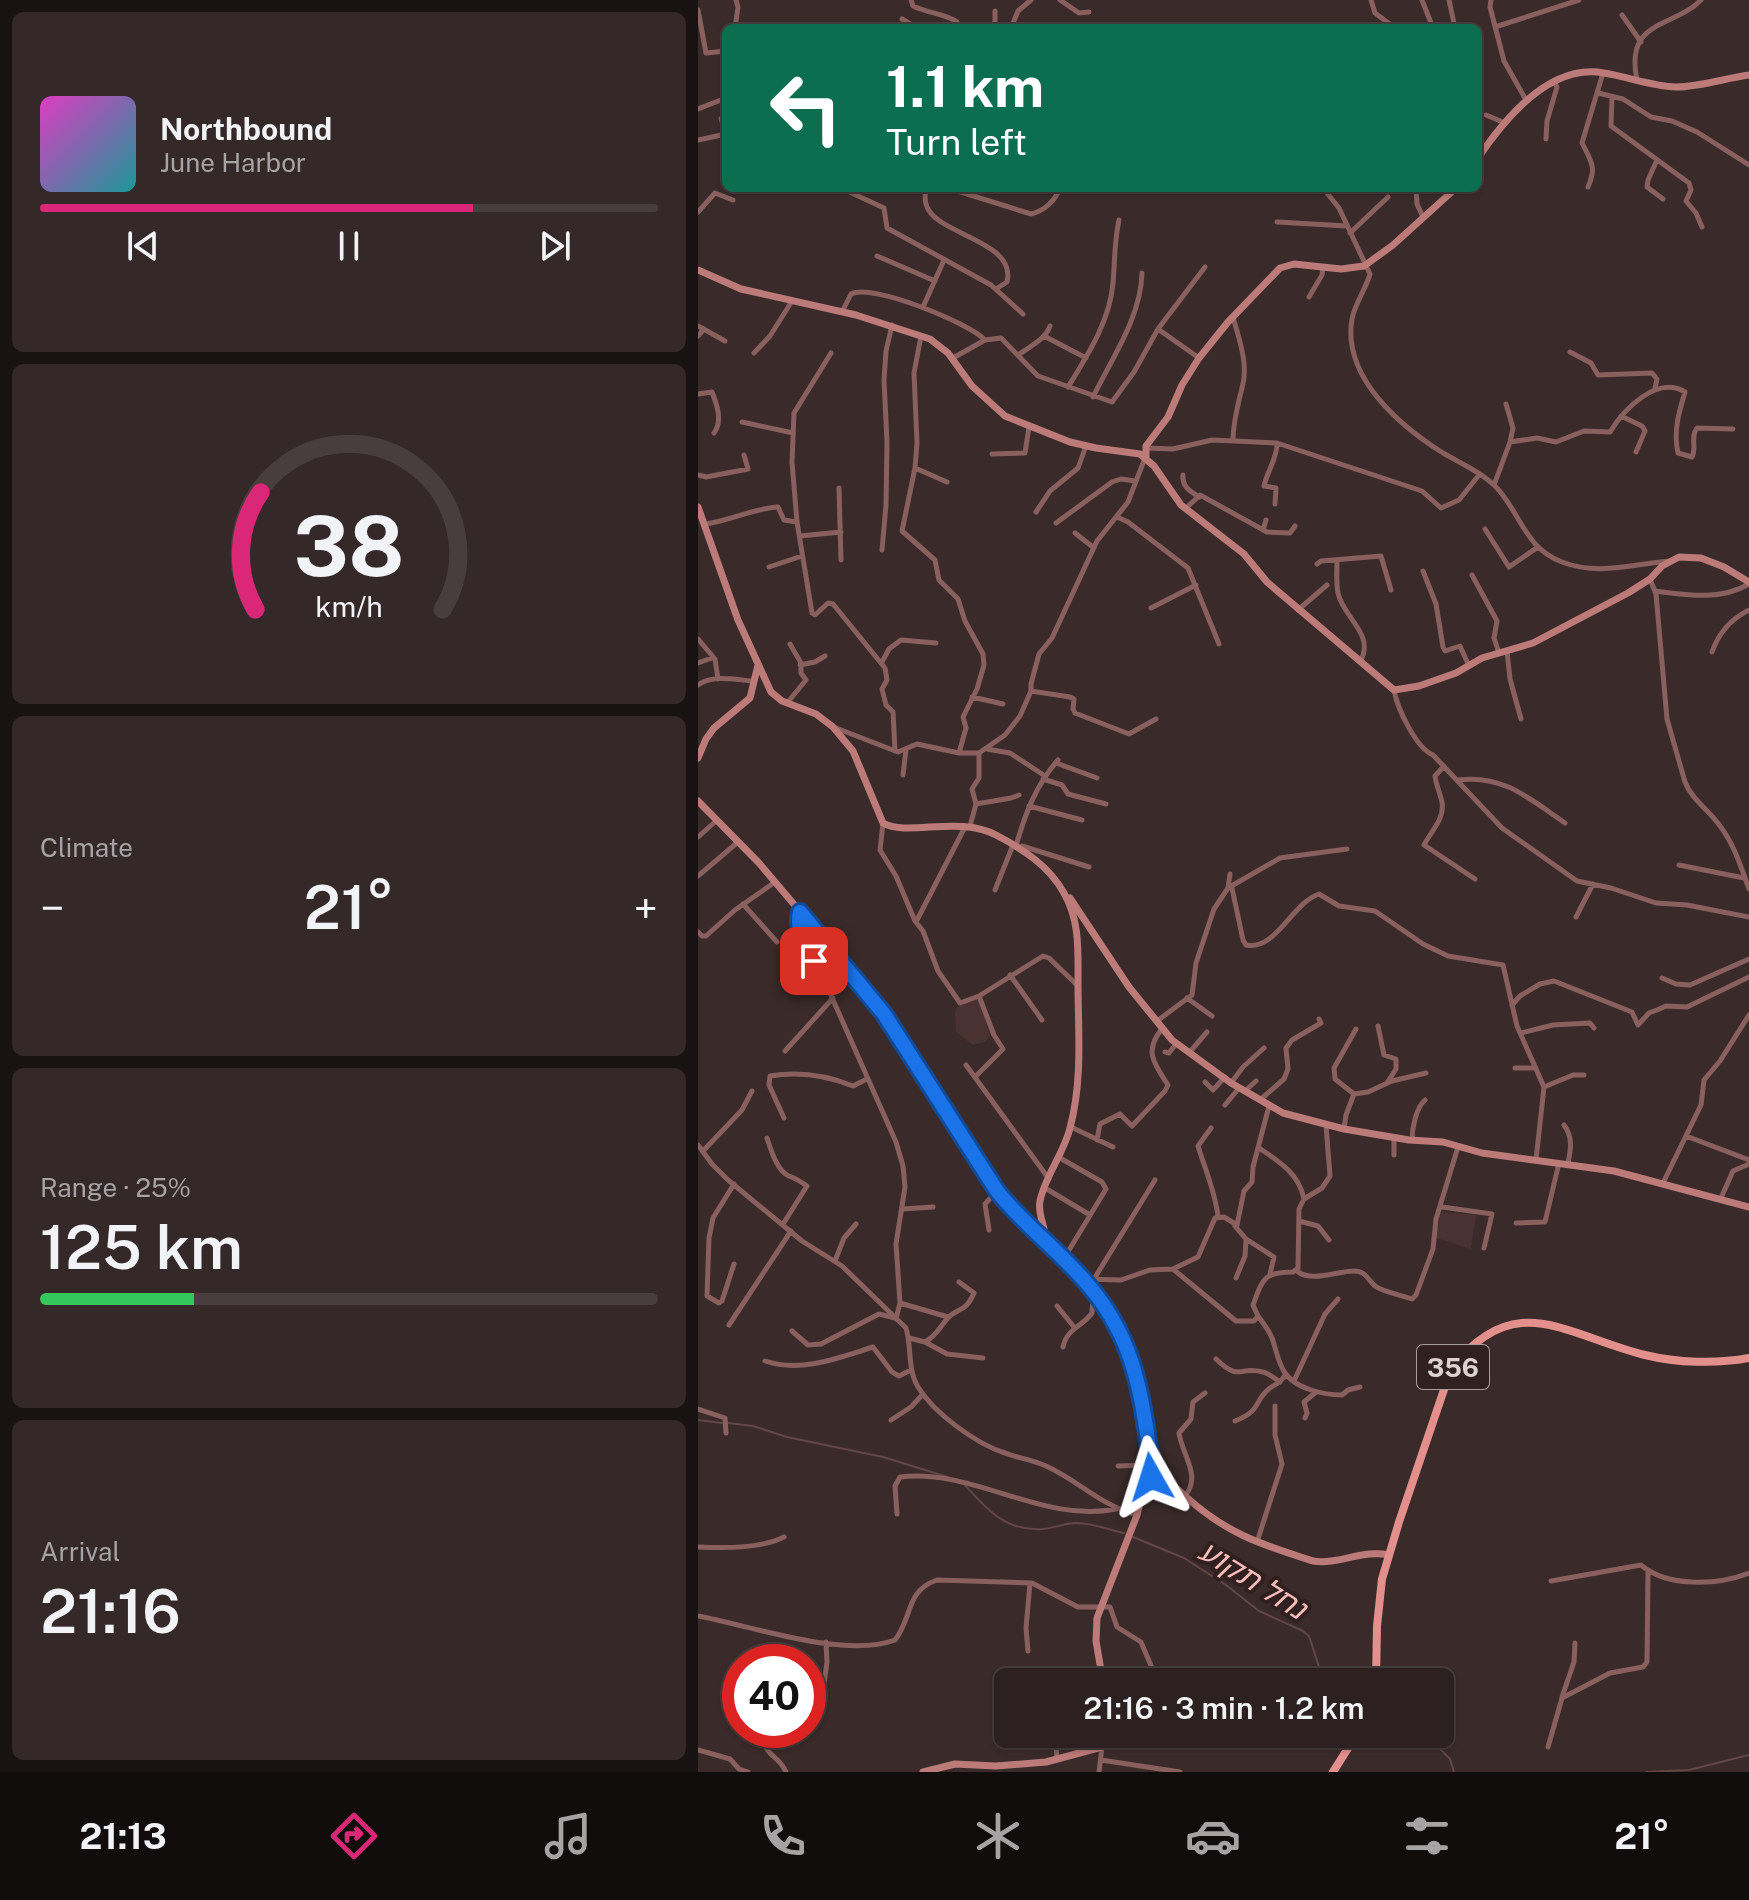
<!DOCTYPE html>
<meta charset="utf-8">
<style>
body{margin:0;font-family:"Public Sans","Noto Sans Hebrew",sans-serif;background:#342829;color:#f1f3f6;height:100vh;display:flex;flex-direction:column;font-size:30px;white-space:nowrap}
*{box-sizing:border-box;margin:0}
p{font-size:26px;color:#a6a3a5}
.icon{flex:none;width:44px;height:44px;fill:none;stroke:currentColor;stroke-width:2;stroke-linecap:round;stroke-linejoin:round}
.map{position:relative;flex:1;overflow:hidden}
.side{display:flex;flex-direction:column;gap:12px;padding:12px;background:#181212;width:698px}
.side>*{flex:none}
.top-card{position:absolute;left:24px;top:24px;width:760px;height:168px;border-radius:12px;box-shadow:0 2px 6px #0004,0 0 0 2px #483e3e;background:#0b6e4f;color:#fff;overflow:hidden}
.speed{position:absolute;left:24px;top:1644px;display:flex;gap:16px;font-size:40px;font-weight:700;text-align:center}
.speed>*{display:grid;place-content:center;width:104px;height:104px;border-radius:50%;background:#2c2020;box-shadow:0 2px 6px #0004,0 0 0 2px #483e3e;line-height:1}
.speed .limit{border:12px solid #d22;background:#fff;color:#111}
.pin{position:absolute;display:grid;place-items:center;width:68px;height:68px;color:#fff;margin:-34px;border-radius:16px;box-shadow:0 4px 12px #0006}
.me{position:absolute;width:88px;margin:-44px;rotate:354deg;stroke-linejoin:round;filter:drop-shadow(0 0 6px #0008)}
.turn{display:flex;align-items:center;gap:28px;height:168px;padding:0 32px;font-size:36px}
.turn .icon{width:104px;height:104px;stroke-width:2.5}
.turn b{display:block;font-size:56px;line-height:68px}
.big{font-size:60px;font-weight:600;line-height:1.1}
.side .card{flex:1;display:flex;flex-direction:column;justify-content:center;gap:12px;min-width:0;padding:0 28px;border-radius:12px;background:#342829}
.side .dial{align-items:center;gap:0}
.dial svg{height:208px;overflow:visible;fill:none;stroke:#483e3e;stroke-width:7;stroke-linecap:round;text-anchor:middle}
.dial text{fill:#f1f3f6;stroke:none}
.song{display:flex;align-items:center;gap:24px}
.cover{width:96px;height:96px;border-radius:12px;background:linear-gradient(135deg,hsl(310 70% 55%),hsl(180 70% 35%))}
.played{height:8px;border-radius:4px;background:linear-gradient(90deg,#db2777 70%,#483e3e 70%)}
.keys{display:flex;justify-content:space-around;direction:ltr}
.heat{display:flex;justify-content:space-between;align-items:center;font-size:44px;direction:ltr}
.charge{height:12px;border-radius:6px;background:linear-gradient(90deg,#34c759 25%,#483e3e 0)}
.trip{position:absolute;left:296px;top:1668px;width:460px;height:80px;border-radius:12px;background:#2c2020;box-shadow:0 2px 6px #0004,0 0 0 2px #483e3e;font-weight:600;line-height:80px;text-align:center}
.menu{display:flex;height:128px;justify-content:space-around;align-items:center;background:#120d0d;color:#a6a3a5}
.menu .icon{width:56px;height:56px}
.menu .on{color:#db2777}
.menu b{font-size:36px;color:#f1f3f6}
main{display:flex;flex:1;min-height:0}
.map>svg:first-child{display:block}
.built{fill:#493231}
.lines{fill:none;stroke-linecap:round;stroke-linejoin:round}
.stream{stroke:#634646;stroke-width:2}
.street{stroke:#89605e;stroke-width:5}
.secondary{stroke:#bc7b78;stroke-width:7}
.primary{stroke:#e38f8c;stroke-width:8}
.route-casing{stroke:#114b97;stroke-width:20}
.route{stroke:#1a73e8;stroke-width:14}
.labels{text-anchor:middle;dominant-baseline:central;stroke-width:8;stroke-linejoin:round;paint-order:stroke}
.shield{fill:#302120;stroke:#a89d9c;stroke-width:2}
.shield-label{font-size:26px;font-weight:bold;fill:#dcd2d1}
.water-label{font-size:30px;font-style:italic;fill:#fbbdb9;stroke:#302120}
</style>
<main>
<section class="side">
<div class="card">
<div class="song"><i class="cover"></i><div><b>Northbound</b><p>June Harbor</p></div></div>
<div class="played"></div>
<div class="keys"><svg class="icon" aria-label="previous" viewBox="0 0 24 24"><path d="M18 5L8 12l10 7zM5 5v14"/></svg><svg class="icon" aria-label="pause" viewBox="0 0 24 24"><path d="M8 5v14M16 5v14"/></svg><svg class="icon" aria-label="next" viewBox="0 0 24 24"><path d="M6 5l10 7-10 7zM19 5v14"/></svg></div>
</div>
<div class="card dial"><svg viewBox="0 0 100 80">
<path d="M14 69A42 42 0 1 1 86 69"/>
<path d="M14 69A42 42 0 0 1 16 24" stroke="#db2777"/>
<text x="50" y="56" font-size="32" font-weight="700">38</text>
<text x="50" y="72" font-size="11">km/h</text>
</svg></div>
<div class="card"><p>Climate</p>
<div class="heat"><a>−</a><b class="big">21°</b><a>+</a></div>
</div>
<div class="card"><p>Range · 25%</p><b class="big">125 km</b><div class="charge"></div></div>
<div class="card"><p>Arrival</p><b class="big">21:16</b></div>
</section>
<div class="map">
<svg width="1051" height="1772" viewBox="0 0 1051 1772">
<rect width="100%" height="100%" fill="#3a2b2a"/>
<!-- built -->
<path class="built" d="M274,999L282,1000L292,1036L286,1042L275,1045L258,1032L257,1014L259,1007Z
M743,1212L778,1215L773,1249L738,1238Z"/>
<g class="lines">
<!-- stream -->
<path class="stream" d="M0,1420L24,1423
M30,1423L55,1426L89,1437L185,1457L250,1477
M266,1484C288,1509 308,1532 345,1529C355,1528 365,1524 376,1523C392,1522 411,1530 426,1533
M435,1537L486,1558L528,1585L561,1611L605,1631L611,1636L626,1682
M727,1734L752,1759L756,1772
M948,1772L991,1770L1051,1755"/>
<!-- street -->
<path class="street" d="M38,0L40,7L38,21
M213,0L215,6C229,13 249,14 259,22L258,28
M362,0L381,13L391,12
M673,0L677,13L697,28
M724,0L733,23
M751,0L757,28
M793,0L792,7L806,61L828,100
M0,10L8,53L28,51
M924,15L943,42
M204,19L219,28
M797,27L881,0
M293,28L297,22V11
M313,28L320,11L333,0
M939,80C926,19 976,28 1003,0
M900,93L925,99L953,117L974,121L999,132L1051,165
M914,97L913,126L991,183L993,190L988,201L998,213L1004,227
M0,109L28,98
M28,110L23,119L28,131
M788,115L807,123
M848,139L849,121L859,87L857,83
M0,140L28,134
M959,160L950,180L949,187L965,199
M890,187C899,167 893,161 884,143L905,73
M143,188L186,208L189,228L293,285L325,314
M228,188C227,194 226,201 229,207C240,235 319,241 309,282L298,289
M250,188L333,214C346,211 357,201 362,188
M625,188L641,208L672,274C668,289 657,303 654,319C644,377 702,426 745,453C762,463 783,472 797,486C822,511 826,548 864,562C900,576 935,564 972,561
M718,188L719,204L725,217
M0,212L17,193L35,200
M579,222L649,226
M652,233L690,197
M179,256L237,281
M611,297L624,275L625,268
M225,307L246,260
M144,312L153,294C174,283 271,323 287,340
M535,317C541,339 551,365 544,388C540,405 535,422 535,440
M0,326L27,341
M460,329L501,358
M0,336L6,329
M223,336L216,373L219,443L217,468L204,531L237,560L241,580L260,599L267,621L285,654L286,665L279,689L265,717L268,728L261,753
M346,336L388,358
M872,352L893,363L900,375L954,373L959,379L957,388
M56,353L72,336L94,301
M133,353L96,413L94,462L99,522L114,613L117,615L130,603L135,604L187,668L189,680L184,689L188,705L195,712L197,751
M320,355C331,347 348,339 352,326
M255,358L287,340L303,338L340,376L414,402L436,372L460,329L507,267
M370,387C389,356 412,321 415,283C417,261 416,243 421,220
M0,394L14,392C19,405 25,421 16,433
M395,397C414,358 443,317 444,273
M808,404L815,428L812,442
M923,416L944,426L947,431L938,452
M44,422L95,433
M448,448L475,449L514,440L579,443L724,491L743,508L761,500L781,475
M294,454L327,453L331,427
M217,468L249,482
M0,475L8,477L50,469L46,455
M485,475C484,487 492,491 501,497
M796,485L812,442L839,438L858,442L886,431L912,432C926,409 959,375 987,392C981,412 975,432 980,453L994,457C999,448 992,437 999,428L1035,429
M141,488L143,560
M577,504L578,488L566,486C569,472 580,456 579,443
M487,509L502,495L569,532L592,533L597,526
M338,512L352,491L380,468L388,446
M419,517L430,522L490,568L521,644
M358,523L414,482L423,479L437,481
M7,524C32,521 56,508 80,507L86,520L99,522
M787,529L811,567L840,547
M565,530L568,520
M377,533L396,548
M102,536L143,532
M184,550L188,505L189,442L186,380L188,351L194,325
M639,561C639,572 638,583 640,593C645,618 678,634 662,662
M619,564L623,561L683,556L693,590
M71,567L104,556
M725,571L738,604L745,647L747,651L762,646L771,666
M774,575L799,621L796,638L801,653
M952,579L958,594L969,719L987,782C994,800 1011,810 1022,826C1036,844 1043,867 1051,889
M957,591C989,595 1022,601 1051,584
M453,608L498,585
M600,610L629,585
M0,639L17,659L20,679
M809,651L812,679L823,719
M1014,652C1021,632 1033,619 1051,610
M184,662L191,649L203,640L238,643
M0,663L14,658
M102,665L117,662L127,656
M0,685C16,674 38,680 56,681
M696,690C699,708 718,748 735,755L804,828L879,881L913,888L958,903L989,905L1051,917
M333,691L372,697L376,699L375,709L377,713L431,734L458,719
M274,697L305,704
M89,703L108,680L103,673V663L92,644
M138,728L200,752L219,744L261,753H281L307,735L322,716L333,691V684L341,654L354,638L399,541L430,502L447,458
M289,749L312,753L347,776
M358,763L399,778
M746,766L737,776C738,785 742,793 744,802C747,819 733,831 726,845L777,879
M205,775L208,750
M345,779L364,785L370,794L408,804
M760,780C805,774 832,799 867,823
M278,804L313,798L321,795
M331,806L384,820
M185,823L182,850L198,876L217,921L225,931L240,971L262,1003L281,996L345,956L351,958L379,985
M272,826L278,804L274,789L281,778V753
M0,837L18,821
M318,846C327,814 338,785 360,760
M321,848L324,846L391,867
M981,865L1046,878
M0,876L40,842
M530,888L532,874
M534,888L545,940L548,945C578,951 594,903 621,894L641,906L677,911L725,944L750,956L805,965L819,1026L846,1087L838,1160
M297,890L315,845
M45,904L79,942
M102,912L100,917L107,946L124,975L198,1142L205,1166L207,1187L198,1244L202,1303L198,1319
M878,917L895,884
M218,922L267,827
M0,932L4,936H8L37,910L77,882
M312,975L344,1020
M964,978L978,984L992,985L1051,959
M489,998L514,1016
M814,1005L822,996L842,984L856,981L934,1012L940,1025L951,1013L959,1010L968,1006L989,1007L1051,977
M459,1021L494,995L498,963L516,909L530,888L582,858L649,849
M680,1026L686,1055L698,1059V1069L689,1083
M823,1033L855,1025L892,1023L896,1028
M87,1051L135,998
M467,1052L471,1053L478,1044
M491,1053L509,1032
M268,1065L351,1179
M817,1068H838
M277,1077L305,1049L296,1035L281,996
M507,1082L515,1090L527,1077
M533,1083L545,1067L566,1048
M846,1087L875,1075H886
M547,1091L558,1081
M656,1094L670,1092L694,1081L728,1073
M562,1100L586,1079L590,1069L588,1048L594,1040L623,1023L621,1019
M527,1105L541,1088
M86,1118L71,1085L72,1076C102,1071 128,1075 155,1086L169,1079
M866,1125C875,1137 873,1149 870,1163
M373,1127L415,1147
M513,1128L500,1146C507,1169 518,1194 520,1217
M646,1129L648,1115L656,1094L637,1079L636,1068L658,1029
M988,1136L1051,1160
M69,1138C73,1150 79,1171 91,1176C99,1179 102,1181 109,1186L85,1224
M399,1140L402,1124L422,1114L434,1126L467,1091L470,1085C457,1065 445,1051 464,1029
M714,1140C714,1128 718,1108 727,1100
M0,1145L14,1164L30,1180L104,1241L144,1266L208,1328C214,1347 209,1369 220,1387C236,1413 278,1444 307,1453C320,1458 335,1460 348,1466C383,1482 398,1503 439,1515
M561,1148C582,1162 601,1174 606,1199
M5,1151L44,1110L54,1091
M696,1155V1137
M362,1158L404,1182L408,1189L365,1260
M965,1183L1003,1105L1006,1080L1022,1061L1051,1015
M347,1188L392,1215
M1023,1198L1035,1171L1051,1164
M744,1207L794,1214L786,1248
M204,1209L235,1207
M601,1221L620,1226L631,1240
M818,1223L847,1222L861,1163
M537,1226L548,1239L576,1257L572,1274
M291,1230L287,1204L299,1191
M137,1261L146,1238L158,1224
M36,1264L24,1301L21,1303L9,1296L11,1238L15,1218L36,1184
M475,1269L500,1257L517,1218L526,1217L539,1225L546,1191L554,1182L555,1167L571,1106
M599,1271C613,1283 639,1271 656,1271C668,1271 669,1279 677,1286C685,1292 703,1295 714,1299L718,1295L735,1249L738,1219L760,1147
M538,1278L547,1256L548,1240
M385,1279L423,1280L452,1270L475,1269L538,1321H556L560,1316L555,1305C565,1278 566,1272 595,1272L600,1268L601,1209L606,1199L624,1188L632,1176L628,1125
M396,1279L457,1180
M202,1303L250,1317
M359,1306L376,1327
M560,1316C565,1323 571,1330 574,1338C578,1349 580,1363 587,1373C598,1389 626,1395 644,1395L650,1390L662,1387
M31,1325L93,1231
M94,1331L110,1345L123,1344L181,1314L197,1318
M211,1338L227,1342L249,1354L285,1358
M227,1342C239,1335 241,1328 249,1319C259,1307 267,1314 276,1293L261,1282
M365,1347C369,1328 384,1327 394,1313L395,1298L399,1297
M518,1359C543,1383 541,1365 565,1372C571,1373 577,1379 582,1382
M67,1361C103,1373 140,1358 175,1347L194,1372L201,1376L213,1370
M596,1381L627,1314L640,1299
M0,1409L27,1418L28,1433
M607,1418L609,1413L606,1402L618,1392
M193,1420L213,1407L225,1394
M537,1421C565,1410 555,1401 572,1388C579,1383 583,1383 587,1375
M420,1466L450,1465
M487,1496C504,1476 484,1455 481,1433L493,1419L495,1402L507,1393
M199,1514L197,1486L202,1477C276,1468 344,1524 418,1509
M559,1542L584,1464L577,1435V1406
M0,1547C26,1548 62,1549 86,1537
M853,1581L943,1565C970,1588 1020,1585 1051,1573
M0,1616C54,1626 146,1659 197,1640C215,1617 207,1591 239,1580L334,1583L380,1607H412L419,1627L443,1642L460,1682
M330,1651L328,1628L332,1583
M110,1695L125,1691L129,1662L128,1642
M864,1697L876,1662L877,1643
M63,1730C68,1761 79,1752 88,1772
M357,1734L359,1759
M850,1747L864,1698L912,1673L945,1667L949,1662L950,1571
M0,1750L32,1759L41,1769L50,1772
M403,1760L482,1772
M401,1772L404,1747"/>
<!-- secondary -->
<path class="secondary" d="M780,158C807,118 852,63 906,73C931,77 953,86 978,87C1002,87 1028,78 1051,75
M0,270L43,289L158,315L232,339L250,353L274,386L307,416L372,442L398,448L442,454L456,466L483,505L546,554L569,582L696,690L721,686L758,673L784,658L835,643L930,593L952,579L964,566L981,557L1003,558L1026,567L1051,582
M448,456V446L470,417L484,385L501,358L530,322L582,268L596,264L643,269L666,266L695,245L758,188
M0,507L40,620L73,692L84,701L118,714L135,727L155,751L185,823C209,837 261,815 298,835C325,849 351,866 366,893C382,921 380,951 380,982C380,1031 385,1079 372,1128C366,1153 347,1176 342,1201C339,1215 349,1228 347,1242
M0,758L8,739L16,728L52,698L60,665
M0,801L61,863L167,988L299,1191L317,1214L385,1279L411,1313L431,1350L448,1431L451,1465L439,1515L399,1618L398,1641L405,1682
M372,898L431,987L474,1040L533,1083L585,1113L646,1129L711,1140L745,1142L784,1153L916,1171L1051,1207
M454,1459C461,1475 474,1484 487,1496C529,1534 562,1544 615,1561C641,1565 665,1549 691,1555
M225,1772L257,1764L298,1766L348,1762L404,1747L408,1734"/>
<!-- primary -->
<path class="primary" d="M678,1682L679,1626L684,1579L701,1522L753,1369C817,1287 867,1335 947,1355C979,1363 1019,1364 1051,1358
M635,1772L659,1734"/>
</g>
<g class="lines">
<!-- route casing -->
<g class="route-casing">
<path id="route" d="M116,961C107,947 98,928 102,912L186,1014L299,1191C325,1224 358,1248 385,1279C434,1333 442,1385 452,1454L458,1468L453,1477"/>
</g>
<!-- route -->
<use href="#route" class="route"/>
</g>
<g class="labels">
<!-- shield labels -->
<rect class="shield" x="719" y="1345" width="72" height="44" rx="6"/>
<g class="shield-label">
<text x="755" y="1367">356</text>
</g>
<!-- water labels -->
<g class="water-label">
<text transform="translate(555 1579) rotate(32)">נחל תקוע</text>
</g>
</g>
</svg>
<div class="speed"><div class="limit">40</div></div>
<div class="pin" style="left:116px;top:961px;background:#d93025"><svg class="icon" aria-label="arrive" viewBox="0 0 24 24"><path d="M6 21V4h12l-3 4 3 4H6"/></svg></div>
<svg class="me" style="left:453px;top:1477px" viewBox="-20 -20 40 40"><path d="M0-17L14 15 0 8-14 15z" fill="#1a73e8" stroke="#fff" stroke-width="4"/></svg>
<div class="trip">21:16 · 3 min · 1.2 km</div>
<div class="top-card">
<div class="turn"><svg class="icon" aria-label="left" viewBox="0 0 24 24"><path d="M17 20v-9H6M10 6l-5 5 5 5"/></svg><div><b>1.1 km</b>Turn left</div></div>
</div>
</div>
</main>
<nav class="menu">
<b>21:13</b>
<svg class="icon on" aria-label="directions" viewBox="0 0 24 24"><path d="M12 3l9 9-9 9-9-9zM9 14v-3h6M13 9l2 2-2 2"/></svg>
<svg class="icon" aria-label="music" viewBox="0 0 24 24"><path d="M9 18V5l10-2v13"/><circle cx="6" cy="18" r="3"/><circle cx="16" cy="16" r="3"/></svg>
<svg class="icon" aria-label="phone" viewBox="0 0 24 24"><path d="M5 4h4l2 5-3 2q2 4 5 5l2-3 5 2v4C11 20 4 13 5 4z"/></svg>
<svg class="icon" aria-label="climate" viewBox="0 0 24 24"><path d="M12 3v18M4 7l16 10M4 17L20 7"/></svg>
<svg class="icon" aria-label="car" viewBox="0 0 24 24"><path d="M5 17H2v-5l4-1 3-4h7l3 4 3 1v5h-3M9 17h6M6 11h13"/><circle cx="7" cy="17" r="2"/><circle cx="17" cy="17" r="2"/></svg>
<svg class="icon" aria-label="filters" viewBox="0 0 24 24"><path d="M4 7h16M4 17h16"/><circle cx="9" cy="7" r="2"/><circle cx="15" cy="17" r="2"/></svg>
<b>21°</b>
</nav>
